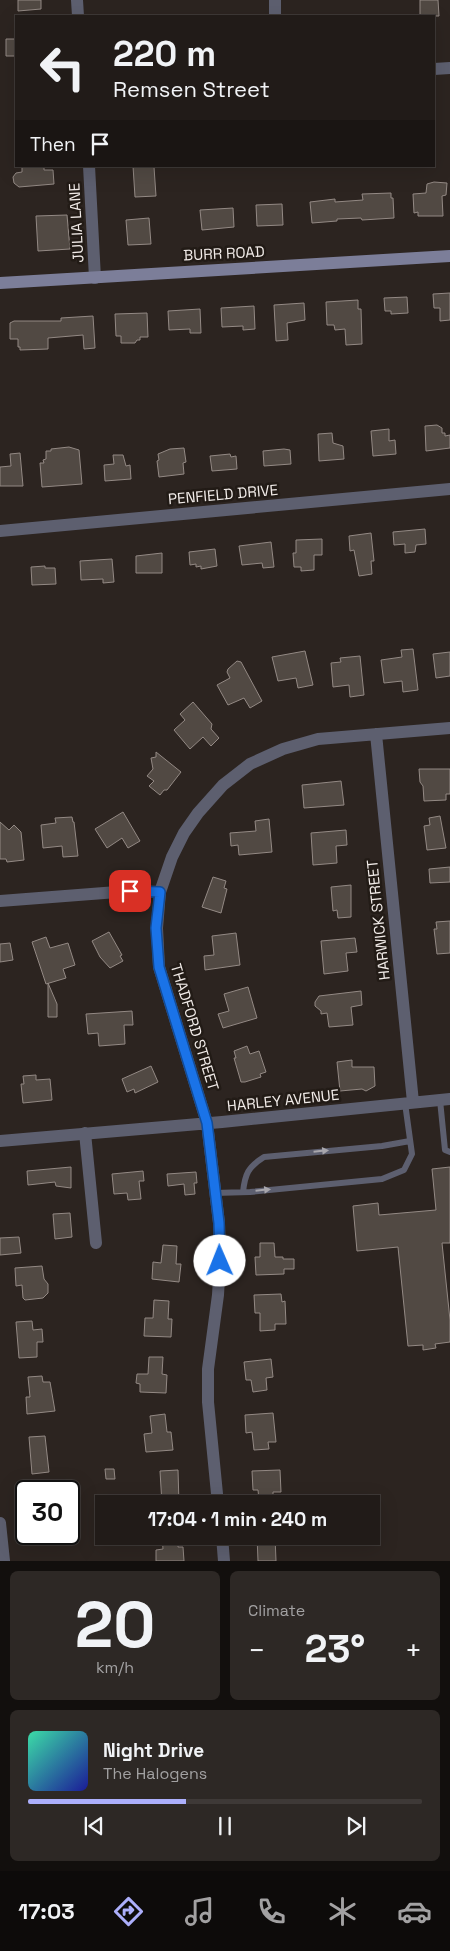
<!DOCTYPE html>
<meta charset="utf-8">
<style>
body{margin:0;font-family:"Space Grotesk",sans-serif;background:#2d2825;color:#f1f3f6;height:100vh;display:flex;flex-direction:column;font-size:19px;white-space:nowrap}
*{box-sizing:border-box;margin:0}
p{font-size:16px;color:#a2a1a2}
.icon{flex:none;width:28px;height:28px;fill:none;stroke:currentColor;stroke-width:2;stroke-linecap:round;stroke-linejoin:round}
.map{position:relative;height:1561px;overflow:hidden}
.drawer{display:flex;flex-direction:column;gap:10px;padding:10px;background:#120f0d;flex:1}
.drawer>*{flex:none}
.banner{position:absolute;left:15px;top:15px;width:420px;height:152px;border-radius:0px;box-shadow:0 5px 20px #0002,0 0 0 1px #3e3937;background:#211b18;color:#f1f3f6;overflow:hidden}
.speed{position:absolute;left:15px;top:1480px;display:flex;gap:10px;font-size:25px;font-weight:700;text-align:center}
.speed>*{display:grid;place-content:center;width:65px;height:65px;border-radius:50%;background:#211b18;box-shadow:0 5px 20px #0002,0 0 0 1px #3e3937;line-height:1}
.speed .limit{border:2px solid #111;border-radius:8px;background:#fff;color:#111}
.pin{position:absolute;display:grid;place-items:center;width:42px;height:42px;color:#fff;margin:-21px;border-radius:10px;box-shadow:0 2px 8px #0006}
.me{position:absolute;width:55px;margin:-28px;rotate:359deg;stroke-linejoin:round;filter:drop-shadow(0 0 4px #0008)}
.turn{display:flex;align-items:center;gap:18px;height:105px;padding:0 15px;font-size:22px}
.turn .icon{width:65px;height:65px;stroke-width:2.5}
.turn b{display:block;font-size:35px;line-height:42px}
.then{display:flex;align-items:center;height:48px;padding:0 15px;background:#0003;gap:10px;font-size:19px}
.big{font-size:38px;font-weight:600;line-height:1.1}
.drawer .widget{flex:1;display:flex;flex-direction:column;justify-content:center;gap:8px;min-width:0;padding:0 18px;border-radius:8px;background:#2d2825}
.drawer .dial{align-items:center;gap:0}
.dial b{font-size:65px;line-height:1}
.song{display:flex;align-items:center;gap:15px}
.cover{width:60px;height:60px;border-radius:8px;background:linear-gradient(135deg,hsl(160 70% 55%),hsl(240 70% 35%))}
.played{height:5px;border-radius:2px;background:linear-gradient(90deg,#acaffb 40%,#3e3937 40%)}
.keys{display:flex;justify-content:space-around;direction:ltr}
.heat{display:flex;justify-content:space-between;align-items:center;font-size:28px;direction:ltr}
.drawer .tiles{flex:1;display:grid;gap:10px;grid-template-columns:1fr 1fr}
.widget:last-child{grid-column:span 2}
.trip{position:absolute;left:95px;top:1495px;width:285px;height:50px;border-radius:0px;background:#211b18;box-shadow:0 5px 20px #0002,0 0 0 1px #3e3937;font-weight:600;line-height:50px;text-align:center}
.dock{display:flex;height:80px;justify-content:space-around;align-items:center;background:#0d0b0a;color:#a2a1a2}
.dock .icon{width:35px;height:35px}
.dock .on{color:#acaffb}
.dock b{font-size:22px;color:#f1f3f6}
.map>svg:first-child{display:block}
.building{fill:#514943;stroke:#938984}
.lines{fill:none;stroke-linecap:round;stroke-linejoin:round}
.lane{stroke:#5d5f6f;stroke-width:6}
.street{stroke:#5d5f6f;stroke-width:12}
.secondary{stroke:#7c7e99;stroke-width:12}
.oneway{fill:#a8a6ac}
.route-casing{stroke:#114b97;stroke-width:12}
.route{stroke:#1a73e8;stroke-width:9}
.labels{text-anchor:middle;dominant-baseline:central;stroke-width:5;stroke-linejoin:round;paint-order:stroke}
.street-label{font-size:15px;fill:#f2ece9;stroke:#221b16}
</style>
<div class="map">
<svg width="450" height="1561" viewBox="0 0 450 1561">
<rect width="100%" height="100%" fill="#2c2420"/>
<!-- building -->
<path class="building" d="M18,0H41V9L18,11Z
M420,0H438L439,16H420Z
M6,39H16V56H6Z
M22,166H44V170H53L54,184L19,187L14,183L13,177L16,173L22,172Z
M133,166L154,167L156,196L135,197Z
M434,182L447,183L446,195L442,196L443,216H418V212L414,213L413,194L426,193L427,184Z
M391,193V198H393L394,218L362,220L361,218L337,219V221L312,223L310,202L335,199V202L363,200L362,194Z
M282,204L283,225L257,226L256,205Z
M233,208L234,227L202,230L200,210Z
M67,215L70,249L38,251L36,216Z
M149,218L151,244L128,245L126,220Z
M450,293V320L440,321V308H434L433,294Z
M407,297L408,313L391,314V311H385L384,298Z
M358,300V309H361L362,344L346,345L345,329L335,330L334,325H327L326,302Z
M304,303L305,320L287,323L288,340L276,341L274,305Z
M254,306L255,329L243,330V326L222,327L221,308Z
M200,309L201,333H190V329L169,330L168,311Z
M147,313L148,337H140V340H137L135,343H121V336H116L115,314Z
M93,316L95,348L84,349L83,335L48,338V349L20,350V347H18V339H10V323L14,321H61V318Z
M437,425L442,428V433H445V436L450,435V448L426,451L425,426Z
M389,429V441L395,440L396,454L373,456L371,431Z
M332,433L333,443L343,446L344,459L319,461L318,434Z
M69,447L79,450L82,484L42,487L40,463H44L43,460L46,459V451H51V449Z
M184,448L186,462L183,463L184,474L159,477L157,461L159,460L158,454L170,449Z
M284,449L290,450L291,464L264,466L263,451Z
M20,453L23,486H0V467L11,466L10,454Z
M230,454L231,457L236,456L237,469L212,471L210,456Z
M113,455H123L126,466L130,465L131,479L105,481L104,465L114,464Z
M425,529L426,544L416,545L415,552L405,553V544L394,545L393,532Z
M371,533L374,561H371L372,574L359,576L354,550L350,551L349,536Z
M322,539V555H314V570L301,571V567H294L293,553H296V540Z
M271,542L274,567L263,568L262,563L242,565L239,546Z
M215,549L217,566L201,569V566L196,567V564L190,565L189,552Z
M162,553V573H136V556Z
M112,559L114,582L103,583V579L81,580L80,561Z
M45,566V568H55L56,584L32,585L31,567Z
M413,649L418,690L403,692L402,681L384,683L381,660L402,657L401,650Z
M305,651L313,685L298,688L296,678L278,681L272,657Z
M450,652V676L436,678L433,654Z
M360,656L364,695L350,697L349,685L333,687L331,663L341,662L340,658Z
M237,661L241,662L262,701L250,708L244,698L228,705L217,685L230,678L227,672L228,669Z
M193,702L212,724L211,729L219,738L211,746L203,737L190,749L174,730L185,720L180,714Z
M156,752L181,772L167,790H164L160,795L149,786L154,781L147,776L153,769L151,758L156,757Z
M419,769H450V794H446V800L424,801L423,786L420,782Z
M341,781L344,805L304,808L302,785Z
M123,812L140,841L128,848L122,838L107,848L95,829Z
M440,816L446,848L427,850L424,826L430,825L429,818Z
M72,817L73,822H74L78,856L63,857L62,846L43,848L41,825L56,823L55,818Z
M269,819L272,852L239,855L238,845L231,846L230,833L256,831L255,821Z
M0,822L9,830L14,825L21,832L24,860L7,862L6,859H0Z
M346,830L347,845L336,846L337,863L313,865L311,833Z
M450,867V882L430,883L429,869Z
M213,877L226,881L224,888L227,889L221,913L202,907Z
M351,885V917L338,918L337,910L333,911L331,887Z
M450,921V953L437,954L434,929H437L436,922Z
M109,932L122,955L120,956L123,961L110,968L100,957L92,941Z
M236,933L240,965L205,970L204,956L214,955L212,936Z
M46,937L50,948L68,943L75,965L63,969L66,978L46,984L32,942Z
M355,938L357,952L346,953L348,971L324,974L321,941Z
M10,943L13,960L0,962V944Z
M48,983L57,1004V1017H48Z
M248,987L257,1018L223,1028L218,1014L229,1011L224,994Z
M361,991L362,1005L351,1007L353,1025L329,1027L327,1013L321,1014V1011L315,1006V1002L319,996Z
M132,1011L133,1025H124L125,1044L99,1046L98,1033L88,1034L86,1014Z
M247,1046L250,1054L259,1051L266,1072L260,1074L261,1077L245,1082H241L234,1058H236L234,1051Z
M352,1060V1067H374L375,1086L366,1091L362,1089L340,1091L337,1062Z
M151,1066L158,1082L135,1093L134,1089L127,1092L122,1079Z
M36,1075V1080L50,1079L52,1100L23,1103L21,1084H24L23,1076Z
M71,1167V1188L56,1186L55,1182L28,1185L27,1171Z
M450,1167V1243H442L450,1320V1342L435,1344L436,1348L423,1350V1345L408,1346L398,1247L357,1251L353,1206L378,1203L379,1215L436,1210L432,1169Z
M143,1171L144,1181H139L141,1199L128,1200L127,1193L114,1194L112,1174Z
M196,1172L197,1183H194L195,1194L185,1195L184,1184L168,1186L167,1174Z
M70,1213L72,1237L55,1239L53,1214Z
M19,1237L21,1253L0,1255V1238Z
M260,1243H274L275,1257H283V1259H294V1269H284V1274L256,1275L255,1257H260Z
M163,1245L177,1246L176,1264H181L179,1282L152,1279L153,1262L161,1263Z
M42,1266L44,1279L48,1284V1293L43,1298L25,1300L23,1298L22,1285L16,1286L15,1268Z
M281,1294L282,1302L285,1301L286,1324H275V1330L260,1331V1313H255L254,1295Z
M154,1300L169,1301L168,1319H172L171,1337L144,1336L145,1318H153Z
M32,1321L33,1330L42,1329L43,1342H37V1357L19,1358L16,1322Z
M149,1357H163L162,1374L167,1375L166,1393L140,1392V1384L136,1383L137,1374H148Z
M271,1359L273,1377L266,1378L267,1390L253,1392L251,1380H246L244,1362Z
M42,1376L43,1382H50L55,1411L27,1414L26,1397H30L28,1377Z
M273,1413L276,1442H268L269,1449L254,1450L252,1432L246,1433L245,1415Z
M165,1414L167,1432H171L173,1450L146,1452L144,1434L152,1433L150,1416Z
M45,1436L49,1472L32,1474L29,1437Z
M105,1469H114L115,1479H106Z
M178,1470L179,1504H162L160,1471Z
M280,1470L281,1492H273V1500H259L258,1490H253L252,1471Z
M162,1536H178V1547H183L184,1561H156V1550L163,1549Z
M257,1536H275L276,1561H258Z"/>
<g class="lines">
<!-- lane -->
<path class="lane" d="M440,1100L445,1150L450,1152
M243,1192C245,1174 248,1167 264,1157L382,1146L410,1141
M214,1193L250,1192L382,1179L404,1170L412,1154L405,1103"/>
<!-- street -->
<path class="street" d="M77,0L78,16
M275,16V0
M434,69L450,68
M89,166L95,278
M0,531L450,489
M376,734L413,1102
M0,901L130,891L160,892
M85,1133L96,1243
M0,1141L222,1122L450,1099
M218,1504L208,1402V1369L218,1295L220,1261L219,1223L207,1123L159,967L157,928L160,892L172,857L184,833L198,813L223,785L250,764L283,749L318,739L450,728
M0,1523L4,1561
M222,1536L224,1561"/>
<!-- secondary -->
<path class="secondary" d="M0,283L450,256"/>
</g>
<!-- one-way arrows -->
<defs><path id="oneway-solid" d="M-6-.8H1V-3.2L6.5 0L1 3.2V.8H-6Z" transform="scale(1.25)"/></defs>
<g class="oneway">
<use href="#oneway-solid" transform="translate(321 1151) rotate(-6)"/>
<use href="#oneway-solid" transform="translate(263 1190) rotate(-6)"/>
</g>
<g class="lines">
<!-- route casing -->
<g class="route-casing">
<path id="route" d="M130,891L160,892L156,928L159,967L207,1123L219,1223L220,1261"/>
</g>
<!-- route -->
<use href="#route" class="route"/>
</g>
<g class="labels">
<!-- street labels -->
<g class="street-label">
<text transform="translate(76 223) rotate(-93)">JULIA LANE</text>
<text transform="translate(224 253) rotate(-3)">BURR ROAD</text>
<text transform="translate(223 494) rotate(-5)">PENFIELD DRIVE</text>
<text transform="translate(378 920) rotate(-96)">HARWICK STREET</text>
<text transform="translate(195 1027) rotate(73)">THADFORD STREET</text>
<text transform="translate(283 1100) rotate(-6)">HARLEY AVENUE</text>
</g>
</g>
</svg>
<div class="speed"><div class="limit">30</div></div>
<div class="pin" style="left:130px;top:891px;background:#d93025"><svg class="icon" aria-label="arrive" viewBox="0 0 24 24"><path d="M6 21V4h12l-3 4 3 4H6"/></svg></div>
<svg class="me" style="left:220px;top:1261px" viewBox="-20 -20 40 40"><circle r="19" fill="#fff"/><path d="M0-13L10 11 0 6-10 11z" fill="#1a73e8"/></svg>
<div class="trip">17:04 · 1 min · 240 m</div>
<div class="banner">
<div class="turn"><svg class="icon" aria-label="left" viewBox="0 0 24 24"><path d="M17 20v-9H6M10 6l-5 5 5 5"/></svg><div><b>220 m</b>Remsen Street</div></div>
<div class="then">Then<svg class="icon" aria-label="arrive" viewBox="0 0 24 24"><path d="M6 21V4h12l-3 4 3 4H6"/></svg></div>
</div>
</div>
<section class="drawer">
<div class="tiles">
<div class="widget dial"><b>20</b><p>km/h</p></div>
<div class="widget"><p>Climate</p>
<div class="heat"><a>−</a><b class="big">23°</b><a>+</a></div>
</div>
<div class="widget">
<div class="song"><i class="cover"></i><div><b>Night Drive</b><p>The Halogens</p></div></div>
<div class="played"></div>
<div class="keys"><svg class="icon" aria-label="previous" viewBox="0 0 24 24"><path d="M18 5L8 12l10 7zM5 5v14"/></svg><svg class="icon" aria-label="pause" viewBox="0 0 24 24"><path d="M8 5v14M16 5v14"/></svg><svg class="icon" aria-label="next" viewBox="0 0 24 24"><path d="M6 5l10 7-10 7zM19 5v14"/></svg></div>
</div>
</div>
</section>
<nav class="dock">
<b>17:03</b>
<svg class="icon on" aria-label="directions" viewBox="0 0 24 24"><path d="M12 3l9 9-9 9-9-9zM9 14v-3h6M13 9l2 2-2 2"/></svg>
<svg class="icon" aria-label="music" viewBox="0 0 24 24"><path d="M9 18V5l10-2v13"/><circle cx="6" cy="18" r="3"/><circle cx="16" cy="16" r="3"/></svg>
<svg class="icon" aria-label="phone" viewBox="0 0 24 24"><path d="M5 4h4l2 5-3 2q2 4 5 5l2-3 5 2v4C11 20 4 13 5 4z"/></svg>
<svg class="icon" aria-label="climate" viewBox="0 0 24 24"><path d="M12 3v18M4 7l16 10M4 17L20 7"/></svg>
<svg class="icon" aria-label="car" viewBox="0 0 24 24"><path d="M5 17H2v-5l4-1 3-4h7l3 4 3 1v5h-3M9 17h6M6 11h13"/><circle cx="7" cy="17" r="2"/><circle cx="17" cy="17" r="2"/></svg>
</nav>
